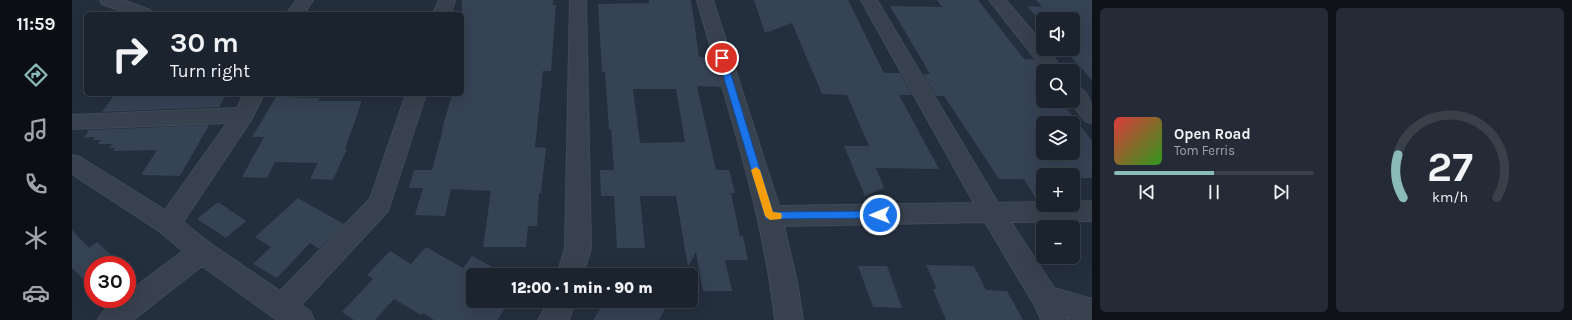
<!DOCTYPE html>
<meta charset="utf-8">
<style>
body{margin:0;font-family:Karla,sans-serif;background:#242b36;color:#f1f3f6;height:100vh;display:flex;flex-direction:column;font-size:15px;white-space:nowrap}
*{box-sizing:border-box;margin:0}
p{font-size:13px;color:#a0a4aa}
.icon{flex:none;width:22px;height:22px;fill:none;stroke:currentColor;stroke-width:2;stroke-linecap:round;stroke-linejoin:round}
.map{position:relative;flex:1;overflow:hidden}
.drawer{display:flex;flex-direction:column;gap:8px;padding:8px;background:#0f1319;width:480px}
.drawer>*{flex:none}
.top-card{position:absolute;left:12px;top:12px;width:380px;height:84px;border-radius:6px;box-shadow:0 4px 16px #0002,0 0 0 1px #39404a;background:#1b232e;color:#f1f3f6;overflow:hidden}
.fabs{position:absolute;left:964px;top:12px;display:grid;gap:8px}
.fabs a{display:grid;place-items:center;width:44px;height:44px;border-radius:6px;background:#1b232e;box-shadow:0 4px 16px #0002,0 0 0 1px #39404a;font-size:20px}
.speed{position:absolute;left:12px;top:256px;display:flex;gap:8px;font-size:20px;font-weight:700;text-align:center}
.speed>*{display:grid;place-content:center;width:52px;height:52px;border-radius:50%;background:#1b232e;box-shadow:0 4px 16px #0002,0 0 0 1px #39404a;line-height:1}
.speed .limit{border:6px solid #d22;background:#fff;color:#111}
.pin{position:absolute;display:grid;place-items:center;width:34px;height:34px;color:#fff;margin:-17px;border:2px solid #fff;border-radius:50%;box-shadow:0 1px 4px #0007}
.me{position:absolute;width:44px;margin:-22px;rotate:269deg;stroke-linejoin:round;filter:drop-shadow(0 0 3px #0008)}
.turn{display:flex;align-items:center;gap:14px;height:84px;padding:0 20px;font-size:18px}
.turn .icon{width:52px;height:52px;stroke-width:2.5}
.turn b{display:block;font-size:28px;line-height:34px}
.drawer .card{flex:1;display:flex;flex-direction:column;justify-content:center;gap:6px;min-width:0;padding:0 14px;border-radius:6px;background:#242b36}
.drawer .dial{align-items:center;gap:0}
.dial svg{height:104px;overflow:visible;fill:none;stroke:#39404a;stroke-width:7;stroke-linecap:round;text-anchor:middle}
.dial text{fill:#f1f3f6;stroke:none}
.song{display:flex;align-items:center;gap:12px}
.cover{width:48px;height:48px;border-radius:6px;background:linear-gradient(135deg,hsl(0 70% 55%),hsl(110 70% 35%))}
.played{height:4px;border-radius:2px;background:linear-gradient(90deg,#8bbbb9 50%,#39404a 50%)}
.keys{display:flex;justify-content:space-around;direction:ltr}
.drawer .tiles{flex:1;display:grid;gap:8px;grid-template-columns:repeat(2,1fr)}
.trip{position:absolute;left:394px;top:268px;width:232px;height:40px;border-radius:6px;background:#1b232e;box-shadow:0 4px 16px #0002,0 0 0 1px #39404a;font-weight:800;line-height:40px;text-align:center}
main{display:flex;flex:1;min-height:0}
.menu{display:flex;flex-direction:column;width:72px;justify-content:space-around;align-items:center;background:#0b0e12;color:#a0a4aa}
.menu .icon{width:28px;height:28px}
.menu .active{color:#8bbbb9}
.menu b{font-size:18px;color:#f1f3f6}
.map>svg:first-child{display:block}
.building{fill:#364354;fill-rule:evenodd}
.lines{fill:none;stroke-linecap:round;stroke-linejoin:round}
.minor-casing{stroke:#414a57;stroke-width:2}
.minor{fill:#38414e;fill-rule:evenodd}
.route{fill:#1a73e8;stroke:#114b97}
.slow{fill:#f59e0b}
</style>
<main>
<nav class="menu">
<b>11:59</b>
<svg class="icon active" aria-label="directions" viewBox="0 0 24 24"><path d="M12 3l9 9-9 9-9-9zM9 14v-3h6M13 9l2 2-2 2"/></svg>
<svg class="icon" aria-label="music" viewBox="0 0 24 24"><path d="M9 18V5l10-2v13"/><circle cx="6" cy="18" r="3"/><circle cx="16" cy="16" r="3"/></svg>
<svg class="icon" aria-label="phone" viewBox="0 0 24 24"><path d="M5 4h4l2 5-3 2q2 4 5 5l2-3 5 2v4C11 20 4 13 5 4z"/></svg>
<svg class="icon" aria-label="climate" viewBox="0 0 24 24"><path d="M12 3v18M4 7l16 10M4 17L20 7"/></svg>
<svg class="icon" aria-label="car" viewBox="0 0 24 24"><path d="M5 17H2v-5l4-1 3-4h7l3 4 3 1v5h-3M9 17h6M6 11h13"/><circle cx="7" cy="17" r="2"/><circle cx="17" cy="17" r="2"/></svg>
</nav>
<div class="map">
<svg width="1020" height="320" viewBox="0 0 1020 320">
<rect width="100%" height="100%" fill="#242f3e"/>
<!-- building -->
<path class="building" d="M390,0H481V5H484L479,71H471L463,147L474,148L469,193H467L465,226H456L454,247H411L419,191L379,189L373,216L343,215L351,188H337L342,170H360L371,129H370L380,95L390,96Z
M577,0H619L627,57H640L649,87L625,86L644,170H657L663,193H659L668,236H671L676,260H653L660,291H631L624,252L616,267L604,196H568L573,248H545L542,196H529L528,170H542L539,129H537L533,72H530L526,4L577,3ZM561,89H604L613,142L568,143Z
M682,0H776L812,73H828L840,95H827L867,169L804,168L812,188L793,196L772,146H797L775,95L750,94L720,23L693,33Z
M865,0H906L952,59H962L971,71V101H989L1020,141V178H1001V175H971V201H965L952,179H927L872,96H864L851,74H858L818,6L870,7ZM971,123H1001V153H971Z
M964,0H1020V80L992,49H1001V19H971V24L955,6L970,7Z
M43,94H154L147,107L30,112Z
M204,97L248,98L246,101H290L273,149H275L261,180L238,179L246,163L203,162L195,178L170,177L192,137H180Z
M137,125L108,176L69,175L85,150L41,151L43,148H37L40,144H26L29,140H21L23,137L12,138L17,130Z
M226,198L272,224L247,249L238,243L205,278L181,264L199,247L183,237Z
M146,202L174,221L154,238L125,219Z
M0,230L17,248L25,242L50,265H21V289L0,268Z
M354,247L391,268L400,256L436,275H401V301H438L425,320H362L351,313L349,315L322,299L303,320H282L270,312L301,279L295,275L318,251L339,264Z
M854,265L902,266L914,290L935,291L951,320H874L861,289H865Z
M786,266H815L830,308L801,307Z
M533,301H597L587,320H521Z"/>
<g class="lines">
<!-- minor casing -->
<g class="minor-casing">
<path id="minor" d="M28,0H51L78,10L81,14H57L30,4Z
M225,0H241L232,14H214Z
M367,0H383L379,14H361Z
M498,0H514L519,248L511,275H485L493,248Z
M625,0H641L707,206L902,203L789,0H805L926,203L971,202V205H1001V202L1020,201V221L939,222L982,288L1020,299V320H1005L995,317L997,320H969L963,306L913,222L712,226L725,282L731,320H703C691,211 655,106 625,0Z
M917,0H934L971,44V49H975L992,71H973Z
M1001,85C1020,91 1020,106 1020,123L1013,121L997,101H1001Z
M172,94H192L179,120L111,222L139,244L208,291L298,199L334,94H354L316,211L229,305L238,311L242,320H205L130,266L61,320H26C32,308 42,299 55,299V293L111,251L87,231L0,174V155L8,157L93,210L155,123L0,129V115L165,108Z
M477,301H503L497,320H466Z"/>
</g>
<!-- minor -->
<use href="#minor" class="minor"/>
</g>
<!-- route -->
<path class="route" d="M650,55L654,58L701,212L808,211L813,215L812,218L694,219L646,58Z"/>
<!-- slow -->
<path class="slow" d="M684,167L688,170L701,212L709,213L710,216L709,219L698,220L693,216L679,170Z"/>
</svg>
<div class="fabs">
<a><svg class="icon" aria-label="sound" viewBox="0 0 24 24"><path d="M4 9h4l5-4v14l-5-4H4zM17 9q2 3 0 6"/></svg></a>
<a><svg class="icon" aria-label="search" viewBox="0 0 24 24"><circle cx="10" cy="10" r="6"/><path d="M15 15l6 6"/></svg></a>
<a><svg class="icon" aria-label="layers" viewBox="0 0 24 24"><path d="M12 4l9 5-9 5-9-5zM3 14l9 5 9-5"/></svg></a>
<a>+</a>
<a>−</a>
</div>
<div class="speed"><div class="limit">30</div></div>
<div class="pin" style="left:650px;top:58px;background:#d93025"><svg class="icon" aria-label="arrive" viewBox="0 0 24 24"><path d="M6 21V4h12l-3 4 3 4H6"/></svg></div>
<svg class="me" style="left:808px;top:215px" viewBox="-20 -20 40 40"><circle r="17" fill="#1a73e8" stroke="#fff" stroke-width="3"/><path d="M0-11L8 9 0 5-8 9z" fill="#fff"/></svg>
<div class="trip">12:00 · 1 min · 90 m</div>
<div class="top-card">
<div class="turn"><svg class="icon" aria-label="right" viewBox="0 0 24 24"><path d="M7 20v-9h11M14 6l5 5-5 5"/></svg><div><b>30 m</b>Turn right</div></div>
</div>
</div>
<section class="drawer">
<div class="tiles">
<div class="card">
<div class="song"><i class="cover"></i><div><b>Open Road</b><p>Tom Ferris</p></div></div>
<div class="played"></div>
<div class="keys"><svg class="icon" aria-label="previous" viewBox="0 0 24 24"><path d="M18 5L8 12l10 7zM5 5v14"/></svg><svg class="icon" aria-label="pause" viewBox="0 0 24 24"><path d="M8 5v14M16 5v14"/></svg><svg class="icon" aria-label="next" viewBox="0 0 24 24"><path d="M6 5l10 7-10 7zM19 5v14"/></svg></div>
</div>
<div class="card dial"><svg viewBox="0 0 100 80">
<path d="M14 69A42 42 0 1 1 86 69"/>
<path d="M14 69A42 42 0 0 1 10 36" stroke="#8bbbb9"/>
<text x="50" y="56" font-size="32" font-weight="700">27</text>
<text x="50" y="72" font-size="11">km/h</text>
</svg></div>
</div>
</section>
</main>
